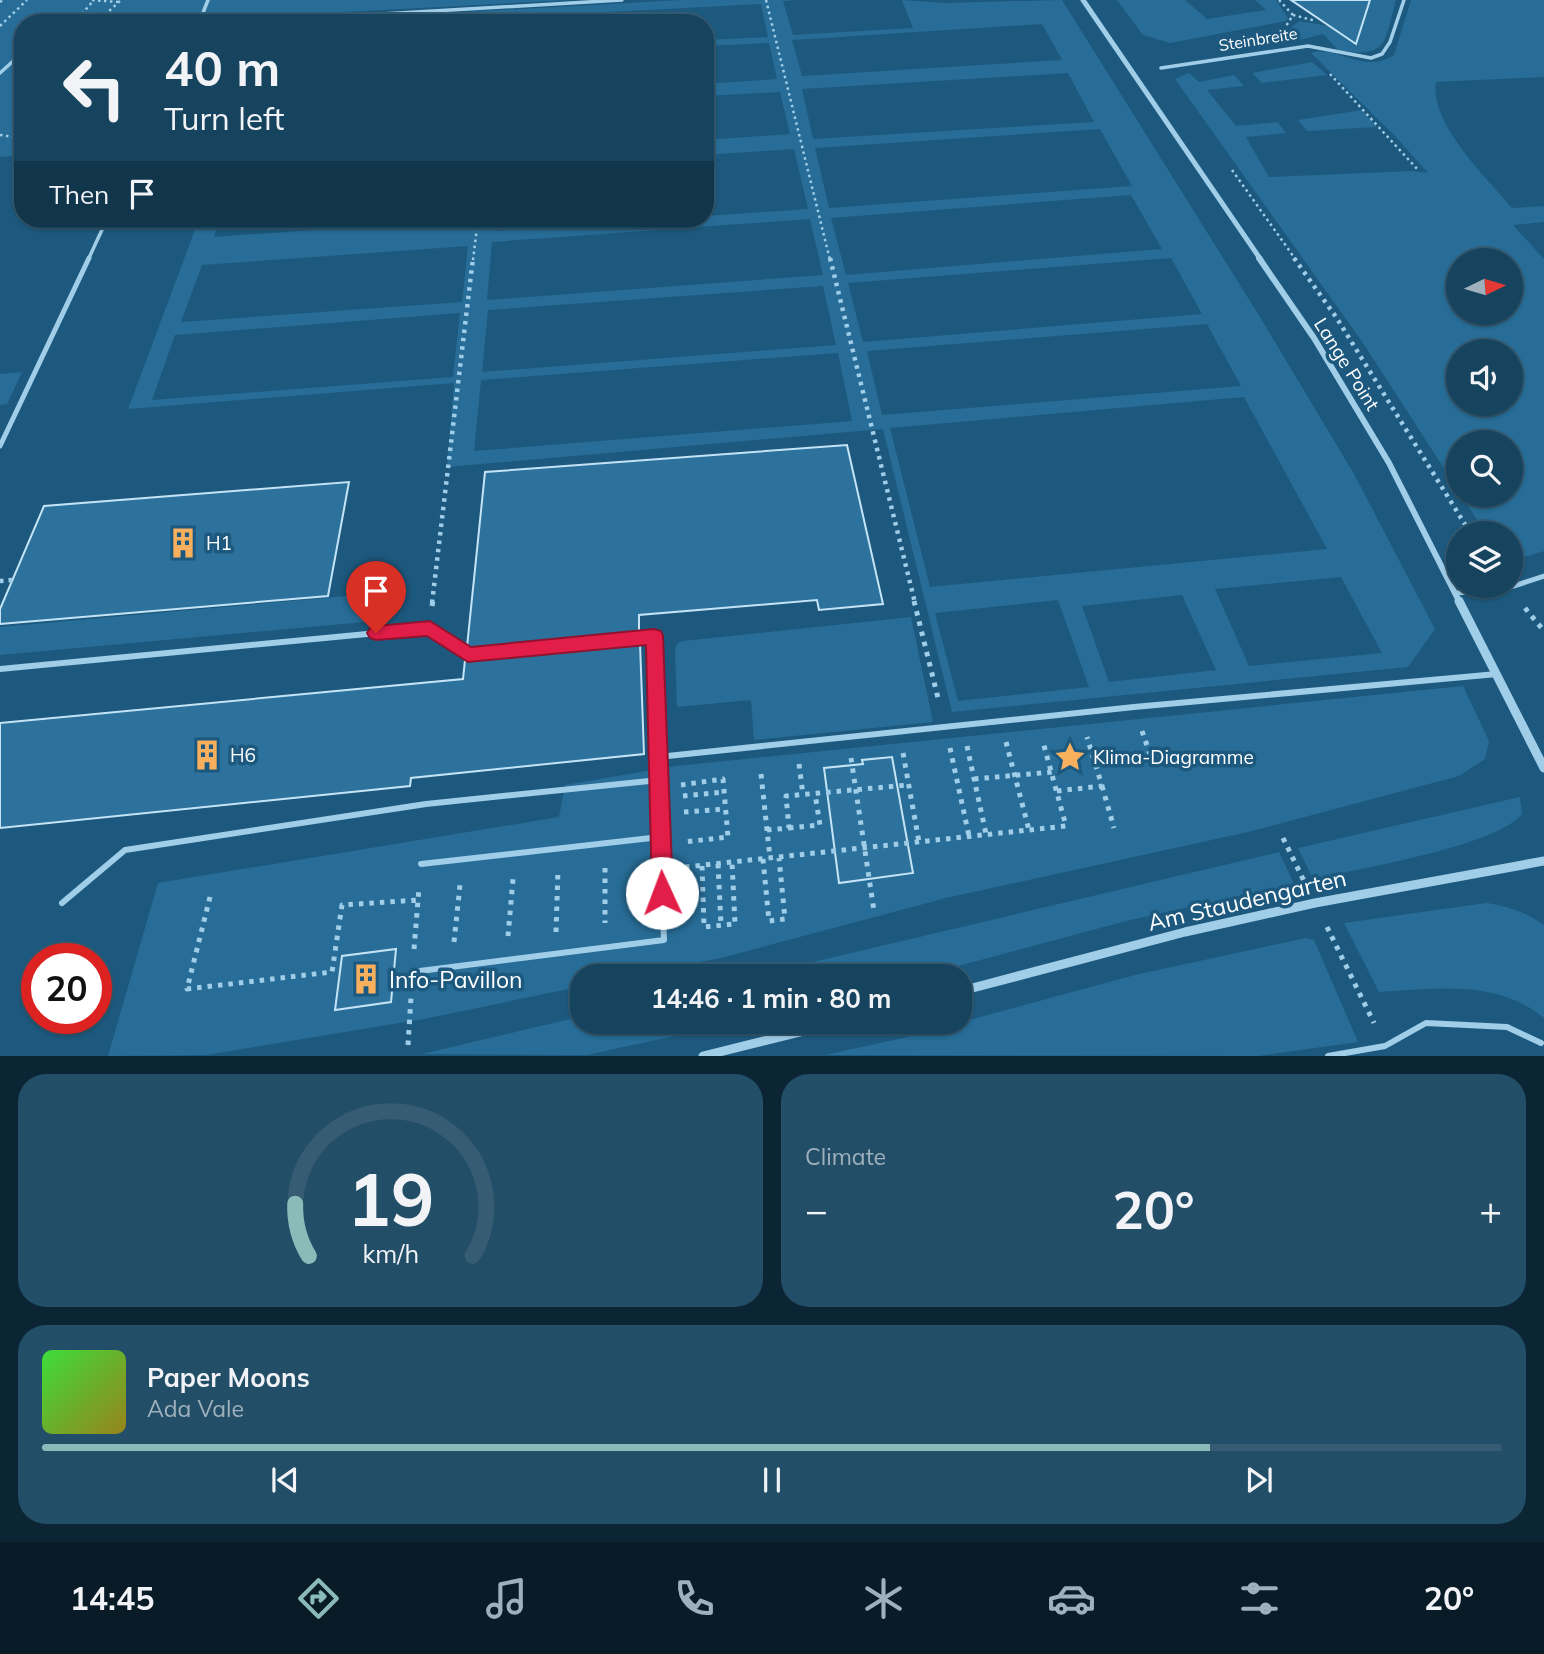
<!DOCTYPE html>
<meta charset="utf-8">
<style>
body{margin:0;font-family:Mulish,sans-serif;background:#234e67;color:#f1f3f6;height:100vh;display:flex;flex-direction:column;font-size:26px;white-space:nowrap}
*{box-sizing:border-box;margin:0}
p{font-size:23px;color:#9eb0bc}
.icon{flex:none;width:38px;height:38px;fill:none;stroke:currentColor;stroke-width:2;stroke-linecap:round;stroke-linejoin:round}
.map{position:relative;height:1056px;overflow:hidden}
.details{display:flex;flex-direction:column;gap:18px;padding:18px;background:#0c2534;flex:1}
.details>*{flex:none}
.banner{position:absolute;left:14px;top:14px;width:700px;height:214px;border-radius:28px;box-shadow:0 2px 5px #0004,0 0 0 2px #355c73;background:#16435e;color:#f1f3f6;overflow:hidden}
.needle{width:46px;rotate:85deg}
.tools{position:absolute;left:1446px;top:248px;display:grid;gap:14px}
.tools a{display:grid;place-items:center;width:77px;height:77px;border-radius:50%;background:#16435e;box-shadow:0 2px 5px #0004,0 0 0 2px #355c73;font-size:35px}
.speed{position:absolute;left:21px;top:943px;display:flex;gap:14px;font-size:35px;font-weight:700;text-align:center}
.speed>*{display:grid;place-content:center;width:91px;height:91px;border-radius:50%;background:#16435e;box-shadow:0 2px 5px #0004,0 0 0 2px #355c73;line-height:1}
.speed .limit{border:10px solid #d22;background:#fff;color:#111}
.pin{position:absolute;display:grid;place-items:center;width:60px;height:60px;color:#fff;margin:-72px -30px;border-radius:50% 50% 50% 0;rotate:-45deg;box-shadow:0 0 7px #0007}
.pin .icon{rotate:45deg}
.me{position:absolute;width:77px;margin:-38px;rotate:358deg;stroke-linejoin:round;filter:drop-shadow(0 0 5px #0008)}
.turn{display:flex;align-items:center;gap:24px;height:147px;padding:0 35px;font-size:32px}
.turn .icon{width:91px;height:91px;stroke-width:2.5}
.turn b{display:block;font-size:49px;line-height:60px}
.then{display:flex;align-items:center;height:66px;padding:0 35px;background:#0003;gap:14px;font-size:26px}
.big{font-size:52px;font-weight:700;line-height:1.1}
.details .widget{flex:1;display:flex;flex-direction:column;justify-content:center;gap:10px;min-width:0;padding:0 24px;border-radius:28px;background:#234e67}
.details .dial{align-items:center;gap:0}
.dial svg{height:182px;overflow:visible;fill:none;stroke:#355c73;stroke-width:7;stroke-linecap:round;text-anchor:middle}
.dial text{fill:#f1f3f6;stroke:none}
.song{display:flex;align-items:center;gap:21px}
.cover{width:84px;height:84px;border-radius:10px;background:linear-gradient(135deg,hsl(120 70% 55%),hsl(50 70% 35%))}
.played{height:7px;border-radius:4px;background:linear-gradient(90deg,#8bbbb9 80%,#355c73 80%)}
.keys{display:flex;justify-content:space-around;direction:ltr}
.heat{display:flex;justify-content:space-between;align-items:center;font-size:38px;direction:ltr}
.details .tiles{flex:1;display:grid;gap:18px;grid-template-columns:1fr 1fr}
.widget:last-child{grid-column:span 2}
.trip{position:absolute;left:570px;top:964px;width:402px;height:70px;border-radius:28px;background:#16435e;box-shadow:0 2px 5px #0004,0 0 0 2px #355c73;font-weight:700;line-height:70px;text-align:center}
.dock{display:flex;height:112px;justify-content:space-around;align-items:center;background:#091b26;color:#9eb0bc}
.dock .icon{width:49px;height:49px}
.dock .active{color:#8bbbb9}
.dock b{font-size:32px;color:#f1f3f6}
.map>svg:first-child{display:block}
.green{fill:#276d97;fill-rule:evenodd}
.building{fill:#2d729c;stroke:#c4e4f6;stroke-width:2}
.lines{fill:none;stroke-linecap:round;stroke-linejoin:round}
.path-far2{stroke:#a0cde8;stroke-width:2.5;stroke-dasharray:2.5 3.5;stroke-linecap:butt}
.path-far1{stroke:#a0cde8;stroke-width:4.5;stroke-dasharray:3.5 5;stroke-linecap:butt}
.path{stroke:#a0cde8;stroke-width:5;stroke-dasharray:4.5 6;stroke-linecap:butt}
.lane-far2{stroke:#a0cde8;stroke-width:3.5}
.lane-far1{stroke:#a0cde8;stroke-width:5}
.lane{stroke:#a0cde8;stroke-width:6}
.street-far2{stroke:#a0cde8;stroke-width:5}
.street-far1{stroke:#a0cde8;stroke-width:6}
.street{stroke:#a0cde8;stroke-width:9}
.route{fill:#e11d48;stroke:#92132f;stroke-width:2}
.labels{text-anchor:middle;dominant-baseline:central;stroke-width:7;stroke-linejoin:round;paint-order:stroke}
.far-street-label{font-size:16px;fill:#fff;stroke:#1d597e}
.street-label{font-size:19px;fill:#fff;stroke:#1d597e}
.poi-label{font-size:19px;fill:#fff;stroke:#1d597e;text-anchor:start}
.near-street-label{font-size:23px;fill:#fff;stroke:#1d597e}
.near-poi-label{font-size:23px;fill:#fff;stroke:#1d597e;text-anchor:start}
</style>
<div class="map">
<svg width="1544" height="1056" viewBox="0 0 1544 1056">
<rect width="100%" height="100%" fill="#1d597e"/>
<!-- green -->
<path class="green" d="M0,0H571L251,17L204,23H23V155L0,157Z
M681,0H798L783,1L793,35L913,28L902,0L944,3L1062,0L1260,317L1354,474L1435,629L1408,667L952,712L883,429L447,467L454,383L128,409L199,219H219L214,237L473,219H495V231L668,219H705V216L808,209L794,149L705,155V140L790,134L780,92L705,96V84L777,79L769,43L705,46V40L768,37L761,4L513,17L512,23H482L483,16L368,23H269ZM1042,24L1062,60L802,76L792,40ZM1068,73L1094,122L813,139L802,89ZM1100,129L1132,186L829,208L815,148ZM1131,195L1162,249L846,275L831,218ZM810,219L823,275L487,300L492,242ZM468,246L462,302L181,322L202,265ZM1171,258L1202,314L863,342L848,283ZM823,286L836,345L482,372L488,310ZM460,313L453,377L152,400L175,335ZM1207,324L1241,386L882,415L867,351ZM838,353L852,421L474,451L481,380ZM1244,397L1327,549L930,587L890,428ZM1341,577L1382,653L1249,666L1215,589ZM1182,595L1216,670L1109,682L1082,606ZM1058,600L1089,687L958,701L935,613Z
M1117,0H1185L1207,19L1266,10L1255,0H1276L1288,18L1286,21L1170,43L1143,35Z
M1370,0H1396C1384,42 1389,59 1338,50L1323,34L1299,40L1286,32L1299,21L1329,26L1356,44Z
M1411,0H1544V77L1436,82C1429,123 1487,178 1512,208L1544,206V222L1513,225L1544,259V551L1511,561L1510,534H1486L1461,495H1510V443H1458V490L1363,343L1175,79L1189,73L1199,82L1234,75L1244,86L1207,90L1236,126L1278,122L1286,133L1246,137L1269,177L1413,171L1428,173L1396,137L1311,53C1338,45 1362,75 1394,55ZM1458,261H1510V313H1458ZM1458,352H1510V404H1458Z
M1312,62L1327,75L1262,83L1252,73Z
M1362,110L1377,127L1307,131L1298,120Z
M22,372L7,404L0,405V374Z
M370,594L365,622L0,655V627Z
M911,617L933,722L754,740L751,700L677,707L675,651L677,644L683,641Z
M1463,686L1489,741L1485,759L1459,776L1248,832L946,898L725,957L629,976H583V986L424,1019L206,1055L108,1056L158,883L559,817L565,785L676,766Z
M1520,797L1522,814C1497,846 1357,869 1313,879L1298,848Z
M1279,852L1294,884L1126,921L921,976H754Z
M1486,903C1507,906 1526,912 1544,925V1018C1497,979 1435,989 1379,992L1344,923Z
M1306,938L1314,940L1358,1042L1258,1056L825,1055L903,1038L1135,975Z
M583,1016V1022H739L587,1055L422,1054Z"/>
<!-- building -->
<path class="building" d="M1291,0H1370L1356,44Z
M847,445L883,604L819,610L817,600L639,615V632L470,649L467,647L485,472Z
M349,482L328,596L0,624V609L44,506Z
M640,643L644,754L411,778L410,786L0,828V723L463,679L465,660Z
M892,757L913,873L839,883L824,768L863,764L862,760Z
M396,949L391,1002L335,1010L342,956Z"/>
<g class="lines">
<!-- path-far2 -->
<path class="path-far2" d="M92,0L118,2
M766,0L830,260
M1279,0L1293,15L1286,26
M0,2L3,0
M1293,15L1316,21
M74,23L94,0
M96,23L121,0
M0,26L27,0
M1330,74L1419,171
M0,135L14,137L23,132
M1232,170L1296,260
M473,260L478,219"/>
<!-- path-far1 -->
<path class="path-far1" d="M830,258L915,603
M1294,258L1336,317L1471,534
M0,581L12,580
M432,603L473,258"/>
<!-- path -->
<path class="path" d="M914,601L939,702
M432,606L433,601
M1525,608L1544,631
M1142,731L1153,763
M1006,742L1029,830
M967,746L986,834
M950,748L969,836
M903,753L919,842
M851,758L874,911
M799,764L803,795
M761,774L770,858
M974,779L1052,772
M681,785L723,779L728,837L684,842
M1102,786L1114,828
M1057,791L1102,786L1087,737
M683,796L724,792
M684,812L725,809
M789,828L820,825L815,794
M767,830L789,828L786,796L908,785
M1283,838L1304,881
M763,859L769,921L785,919L779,858
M718,864L721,925
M702,866L704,927L735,924L732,862
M685,867L1066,826L1043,742
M605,868V923
M210,897L187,989L332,972L342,905L418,900
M1327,927L1374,1023
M556,932L558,870
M508,936L513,879
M454,942L460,885
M414,949L419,888
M408,1045L411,997"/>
<!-- lane-far2 -->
<path class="lane-far2" d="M199,23L208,0
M229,23L622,0
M1161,68L1308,46L1371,58L1382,54L1390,42L1404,0
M0,73L23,52
M88,260L107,219"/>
<!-- lane-far1 -->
<path class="lane-far1" d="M0,446L89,258
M1457,593L1508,588L1544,576"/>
<!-- lane -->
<path class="lane" d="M0,669L430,628L468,655L654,636L659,780L426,804L125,850L62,903
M658,757L1134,707L1497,674
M659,780L660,837
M412,972L664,940L660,837L421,864
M1328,1056L1385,1046L1426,1023L1507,1027L1541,1043"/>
<!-- street-far2 -->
<path class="street-far2" d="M1083,0L1261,260"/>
<!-- street-far1 -->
<path class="street-far1" d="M1259,258L1314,338L1389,463L1460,603"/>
<!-- street -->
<path class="street" d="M1459,601L1544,768
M961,991L1185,932L1315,903L1544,861
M703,1056L841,1022"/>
</g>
<!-- route -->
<path class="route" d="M430,621L471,647L654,629L661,631L663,636L673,893L670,901L662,904L655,901L652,893L646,645L468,662L427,636L376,640L370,638L367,633L370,628L376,626Z"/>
<!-- icons -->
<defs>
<g id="building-bare" transform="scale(2.415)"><path d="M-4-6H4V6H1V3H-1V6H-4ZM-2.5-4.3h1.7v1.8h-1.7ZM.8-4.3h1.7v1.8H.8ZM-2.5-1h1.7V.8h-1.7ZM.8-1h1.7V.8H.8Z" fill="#f8b05f" stroke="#1d597e" stroke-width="2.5" paint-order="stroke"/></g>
<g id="sight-bare" transform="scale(2.415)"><path d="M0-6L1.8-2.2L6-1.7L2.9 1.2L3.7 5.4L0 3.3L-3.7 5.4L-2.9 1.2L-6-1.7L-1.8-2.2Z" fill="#f8b05f" stroke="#1d597e" stroke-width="2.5" paint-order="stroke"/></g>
</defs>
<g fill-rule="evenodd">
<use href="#building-bare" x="183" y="543"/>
<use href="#building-bare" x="207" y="755"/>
<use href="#sight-bare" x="1070" y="757"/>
<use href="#building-bare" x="366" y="979"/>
</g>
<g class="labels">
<!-- far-street labels -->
<g class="far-street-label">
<text transform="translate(1258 39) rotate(-9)">Steinbreite</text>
</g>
<!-- street labels -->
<g class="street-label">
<text transform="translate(1347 364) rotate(58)">Lange Point</text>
</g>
<!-- poi labels -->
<g class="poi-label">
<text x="206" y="543">H1</text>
<text x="230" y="755">H6</text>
<text x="1093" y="757">Klima-Diagramme</text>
</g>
<!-- near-street labels -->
<g class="near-street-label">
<text transform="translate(1247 900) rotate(-13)">Am Staudengarten</text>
</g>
<!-- near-poi labels -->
<g class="near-poi-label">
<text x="389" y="979">Info-Pavillon</text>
</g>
</g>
</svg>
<div class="tools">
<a><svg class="needle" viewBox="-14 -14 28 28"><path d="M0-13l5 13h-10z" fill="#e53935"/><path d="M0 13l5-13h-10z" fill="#9eb0bc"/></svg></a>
<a><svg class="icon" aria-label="sound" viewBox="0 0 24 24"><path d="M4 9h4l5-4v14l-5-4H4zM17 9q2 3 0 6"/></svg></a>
<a><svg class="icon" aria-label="search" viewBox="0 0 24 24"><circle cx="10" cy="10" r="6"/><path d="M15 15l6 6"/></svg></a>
<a><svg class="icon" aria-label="layers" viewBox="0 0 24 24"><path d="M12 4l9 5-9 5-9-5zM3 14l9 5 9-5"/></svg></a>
</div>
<div class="speed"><div class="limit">20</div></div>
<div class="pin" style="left:376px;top:633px;background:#d93025"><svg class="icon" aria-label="arrive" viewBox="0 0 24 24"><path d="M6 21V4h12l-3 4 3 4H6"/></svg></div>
<svg class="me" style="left:662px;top:893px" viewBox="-20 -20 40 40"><circle r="19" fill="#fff"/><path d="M0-13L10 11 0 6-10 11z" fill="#e11d48"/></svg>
<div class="trip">14:46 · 1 min · 80 m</div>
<div class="banner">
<div class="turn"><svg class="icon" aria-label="left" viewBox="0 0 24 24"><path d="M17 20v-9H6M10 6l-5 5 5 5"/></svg><div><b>40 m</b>Turn left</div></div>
<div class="then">Then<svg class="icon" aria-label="arrive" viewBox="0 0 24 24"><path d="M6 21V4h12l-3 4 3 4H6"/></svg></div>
</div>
</div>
<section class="details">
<div class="tiles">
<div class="widget dial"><svg viewBox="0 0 100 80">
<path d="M14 69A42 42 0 1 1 86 69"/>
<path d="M14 69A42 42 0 0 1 8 46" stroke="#8bbbb9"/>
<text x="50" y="56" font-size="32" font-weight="700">19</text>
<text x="50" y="72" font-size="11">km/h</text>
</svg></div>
<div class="widget"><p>Climate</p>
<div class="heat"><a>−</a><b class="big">20°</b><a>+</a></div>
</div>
<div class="widget">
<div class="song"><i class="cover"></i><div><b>Paper Moons</b><p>Ada Vale</p></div></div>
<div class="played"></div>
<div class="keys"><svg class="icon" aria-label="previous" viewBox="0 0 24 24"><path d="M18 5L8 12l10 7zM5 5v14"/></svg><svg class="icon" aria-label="pause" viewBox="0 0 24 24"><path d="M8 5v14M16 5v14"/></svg><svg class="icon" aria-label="next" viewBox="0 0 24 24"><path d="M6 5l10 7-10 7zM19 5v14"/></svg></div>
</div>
</div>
</section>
<nav class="dock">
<b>14:45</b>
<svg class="icon active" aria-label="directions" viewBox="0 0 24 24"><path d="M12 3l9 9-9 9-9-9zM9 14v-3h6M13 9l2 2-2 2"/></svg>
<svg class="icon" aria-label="music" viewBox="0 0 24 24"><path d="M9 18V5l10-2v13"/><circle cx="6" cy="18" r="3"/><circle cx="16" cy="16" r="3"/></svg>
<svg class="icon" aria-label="phone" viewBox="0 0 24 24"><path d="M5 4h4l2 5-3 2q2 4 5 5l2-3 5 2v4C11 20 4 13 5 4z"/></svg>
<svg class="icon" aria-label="climate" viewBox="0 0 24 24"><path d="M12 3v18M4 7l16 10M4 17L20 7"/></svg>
<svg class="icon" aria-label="car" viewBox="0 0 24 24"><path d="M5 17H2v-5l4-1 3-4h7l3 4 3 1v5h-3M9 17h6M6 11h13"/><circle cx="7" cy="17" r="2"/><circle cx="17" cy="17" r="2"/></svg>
<svg class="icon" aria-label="filters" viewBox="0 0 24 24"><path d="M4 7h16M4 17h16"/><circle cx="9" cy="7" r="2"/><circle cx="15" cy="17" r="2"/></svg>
<b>20°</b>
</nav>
